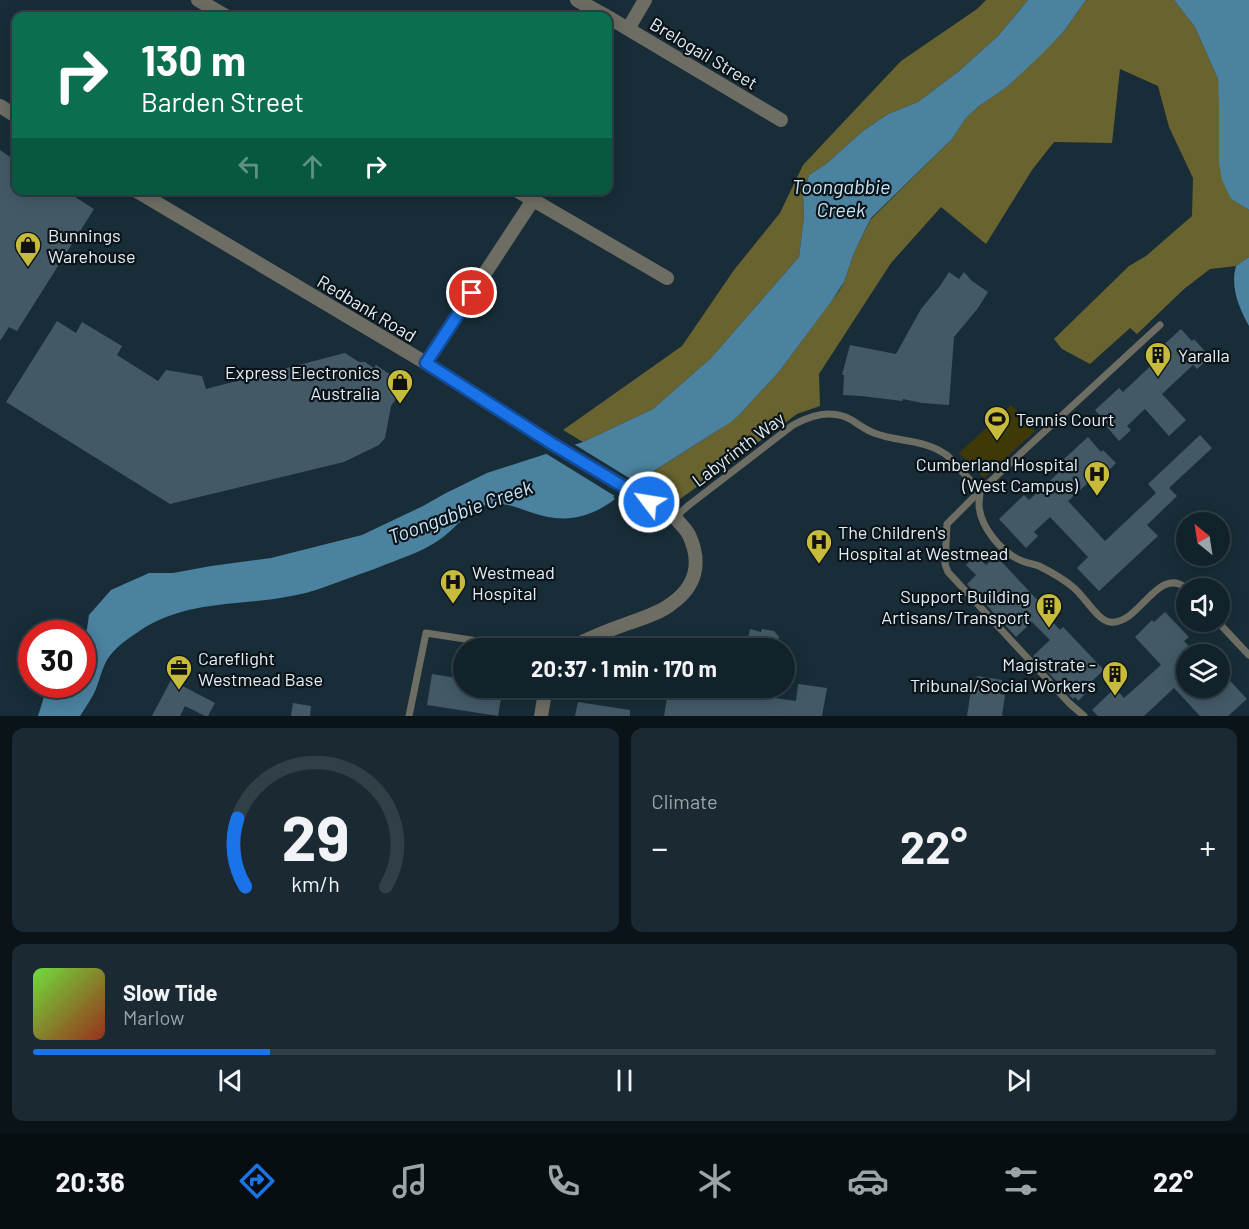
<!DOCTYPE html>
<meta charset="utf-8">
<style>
body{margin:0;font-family:Barlow,sans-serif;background:#1b2a32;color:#f1f3f6;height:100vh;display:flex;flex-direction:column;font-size:22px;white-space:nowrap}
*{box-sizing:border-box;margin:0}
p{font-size:20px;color:#9ca4a8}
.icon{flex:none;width:33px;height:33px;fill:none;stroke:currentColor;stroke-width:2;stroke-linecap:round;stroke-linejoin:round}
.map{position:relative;height:716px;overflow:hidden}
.details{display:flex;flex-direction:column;gap:12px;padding:12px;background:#0a1317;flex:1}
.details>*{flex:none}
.top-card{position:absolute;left:12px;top:12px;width:600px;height:183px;border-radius:12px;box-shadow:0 3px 15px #0003,0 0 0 2px #313f47;background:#0b6e4f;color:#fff;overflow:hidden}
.needle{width:39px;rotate:330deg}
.tools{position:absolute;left:1176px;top:512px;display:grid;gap:12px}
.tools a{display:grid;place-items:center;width:54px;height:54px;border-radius:50%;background:#12222a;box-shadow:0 3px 15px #0003,0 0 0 2px #313f47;font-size:30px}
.speed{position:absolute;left:18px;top:620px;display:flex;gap:12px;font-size:30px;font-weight:700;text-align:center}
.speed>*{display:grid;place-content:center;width:78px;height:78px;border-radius:50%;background:#12222a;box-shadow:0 3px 15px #0003,0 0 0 2px #313f47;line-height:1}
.speed .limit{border:9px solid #d22;background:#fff;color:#111}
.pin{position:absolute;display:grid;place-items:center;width:51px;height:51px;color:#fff;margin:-26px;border:3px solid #fff;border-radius:50%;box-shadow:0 2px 6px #0007}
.me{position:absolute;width:66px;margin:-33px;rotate:301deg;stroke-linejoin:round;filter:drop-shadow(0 0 4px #0008)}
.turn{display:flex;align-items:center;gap:21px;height:126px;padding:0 30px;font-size:27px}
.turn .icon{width:78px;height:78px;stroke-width:2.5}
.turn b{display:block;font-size:42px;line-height:51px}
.lanes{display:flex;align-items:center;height:57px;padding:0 30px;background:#0003;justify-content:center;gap:30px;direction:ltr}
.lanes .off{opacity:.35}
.big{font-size:45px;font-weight:700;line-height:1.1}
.details .tile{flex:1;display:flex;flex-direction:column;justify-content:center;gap:9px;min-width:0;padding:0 21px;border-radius:12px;background:#1b2a32}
.details .dial{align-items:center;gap:0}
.dial svg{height:156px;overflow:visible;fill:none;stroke:#313f47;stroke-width:7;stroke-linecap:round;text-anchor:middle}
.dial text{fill:#f1f3f6;stroke:none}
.song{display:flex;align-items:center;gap:18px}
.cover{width:72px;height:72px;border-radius:9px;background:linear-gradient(135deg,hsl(100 70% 55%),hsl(10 70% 35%))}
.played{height:6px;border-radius:3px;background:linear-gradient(90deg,#1a73e8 20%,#313f47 20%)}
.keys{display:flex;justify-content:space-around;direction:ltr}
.heat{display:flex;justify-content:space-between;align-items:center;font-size:33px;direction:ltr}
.details .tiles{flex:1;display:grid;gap:12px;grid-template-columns:1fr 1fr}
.tile:last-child{grid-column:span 2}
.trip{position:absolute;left:453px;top:638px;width:342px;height:60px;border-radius:30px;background:#12222a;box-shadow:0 3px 15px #0003,0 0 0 2px #313f47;font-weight:700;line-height:60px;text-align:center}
.dock{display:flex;height:96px;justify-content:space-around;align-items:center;background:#070e11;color:#9ca4a8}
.dock .icon{width:42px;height:42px}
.dock .selected{color:#1a73e8}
.dock b{font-size:27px;color:#f1f3f6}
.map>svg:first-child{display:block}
.green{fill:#3e3906}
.forest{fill:#69642f}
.water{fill:#4b829f}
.pier{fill:#182d38}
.building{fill:#435a66}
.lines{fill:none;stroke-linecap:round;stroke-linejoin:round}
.service{stroke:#6e6d63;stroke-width:7}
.minor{stroke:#6e6d63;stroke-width:14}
.route-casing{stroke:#114b97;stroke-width:15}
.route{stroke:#1a73e8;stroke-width:10}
.labels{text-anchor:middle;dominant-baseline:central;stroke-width:4.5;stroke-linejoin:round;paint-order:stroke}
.street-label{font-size:18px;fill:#e2eff6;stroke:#0b1419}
.poi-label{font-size:18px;fill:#e2eff6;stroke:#0b1419;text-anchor:start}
.water-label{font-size:20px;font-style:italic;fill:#c7e6f8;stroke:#0b1419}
</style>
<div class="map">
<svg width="1249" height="716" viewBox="0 0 1249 716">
<rect width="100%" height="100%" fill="#182d38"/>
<!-- green -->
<path class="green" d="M1011,405L1035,431L984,478L959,453Z"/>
<!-- forest -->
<path class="forest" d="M986,0H1028L998,36L959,71L918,102L888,114L863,131L826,164L809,175L803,195L804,216L799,257L711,358L653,409L583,442L563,430L682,346L734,270L780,213L803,165L901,61L977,9Z
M1086,0H1174L1195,27L1218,79L1231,199L1249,210V257L1236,266L1210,269L1184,289L1137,334L1130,328L1090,364L1062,349L1054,339L1129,266L1146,256L1192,216L1193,178L1169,127L1158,86L1120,69L1112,143L1054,142L1032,170L986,244L941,207L891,263L819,374L820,406L797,414L676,502L648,475L720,429L740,414L778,373L839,291L844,282L854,253L871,219L952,139L966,118L979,106L1007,87L1064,31Z"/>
<!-- water -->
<path class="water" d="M1028,0H1086L1064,31L1043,53L1007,87L979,106L966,118L952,139L871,218L854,253L844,282L831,302L778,373L740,414L731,422L613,497L615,499C589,519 562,524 530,512C515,507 502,501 486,505C466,510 456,529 439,540C421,553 398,559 377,568C369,571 360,574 352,577C332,584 312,593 291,596C236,607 187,599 138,632C129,638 120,644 113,652C103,662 101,676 96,689C92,698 86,707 80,716H38L48,684H82L83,639L87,629L89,615L111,590L149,573H173L211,566L271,558L362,535L423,506L446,493L487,473L583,442L653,409L711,358L799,257L804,216L803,195L809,175L826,164L863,131L888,114L918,102L959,71L998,36Z
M1174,0H1249V210L1231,199L1222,180L1219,162V102L1218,79L1195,27Z
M1249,257V326C1239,308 1230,287 1236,266Z"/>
<!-- pier -->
<path class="pier" d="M572,443L639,484L618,498L545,453L546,451Z"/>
<!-- building -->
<path class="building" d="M0,150L16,161V190H64L94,209L17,331L9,327L0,341Z
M949,272L959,279L964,272L972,281L988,292L978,308L954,337L949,405L922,403L903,399L902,401L861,396L843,395L844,375H842L850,345L896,354L921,309L940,286Z
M57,321L76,333L82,322L122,346L117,355L158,381L166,370L202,376L206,389L345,353L359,362H365L374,368L376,365L406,385L391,406L385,438L379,445L344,462L170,504L6,402Z
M1181,329L1192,341L1194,339L1210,357L1197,369L1193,365L1162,394L1186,420L1169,436L1145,409L1127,426L1131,430L1119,441L1107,427L1109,426L1095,410L1119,388L1123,392L1160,357L1156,352Z
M1200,435L1212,448L1169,488L1177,496L1147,525L1158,536L1099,591L1077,568L1088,557L1050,517L1034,532L1038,536L1026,548L999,519L1024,495L1029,500L1068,464L1064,459L1088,437L1101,452L1103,450L1116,463L1103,476L1100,472L1068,501L1105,541L1156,493L1148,484Z
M976,555L986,565L996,556L1046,609L1043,612L1060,630L1063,627L1104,670L1082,690L1086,693L1078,701L1075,697L1073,699L1033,656L1050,640L1032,622L1016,637L967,584L976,575L966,565Z
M1165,612L1189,637L1184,641L1196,654H1186V687H1220V670L1247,699L1228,716H1200L1174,688L1144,716H1098L1092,710L1115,688L1124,698L1161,665L1135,637L1152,620L1154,622Z
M750,629L761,632L762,629L774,631L779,637L777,648H746Z
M432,674L464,679V687H503L498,716L427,705Z
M977,676L1002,680L1000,694L1005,695L1002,716H967L971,690H974Z
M171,680L215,703L208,716H205L185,706L180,716H152Z
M798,684L827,688L822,716H664L669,687H770L768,697L796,701Z
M578,702L630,710V716H575Z
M293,703L311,706L310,716H291Z"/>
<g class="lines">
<!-- service -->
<path class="service" d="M675,517L689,505L793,425C804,419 815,414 828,414C851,414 856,426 874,433C897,442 924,439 945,454C949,456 952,461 955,464C963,473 972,482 980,491C980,496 979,501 979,505C980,527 1002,553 1022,561C1027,563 1034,564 1039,566C1051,572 1064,579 1074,588C1084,596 1098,621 1110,622C1139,626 1157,565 1186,588
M1217,621L1249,655
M409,716L426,633L523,648
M1084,716L1069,703L948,572L945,564L947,524L980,491L1160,325"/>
<!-- minor -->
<path class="minor" d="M198,0L226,16
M577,0L606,16
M608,17L781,120
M628,29L645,0
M0,106L16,116
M135,190L426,363L551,443L675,517C679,523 686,529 689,535C702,563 696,587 671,604C660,613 643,618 629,623C609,630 589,638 570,648
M516,190L667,278
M426,363L533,200
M541,716L546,687"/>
</g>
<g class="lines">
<!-- route casing -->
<g class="route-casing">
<path id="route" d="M472,293L426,363L551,443L649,502"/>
</g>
<!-- route -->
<use href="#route" class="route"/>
</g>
<!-- icons -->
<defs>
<g id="shop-pin" transform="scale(1.35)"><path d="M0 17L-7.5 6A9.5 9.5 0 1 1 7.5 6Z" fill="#c7bb3b" stroke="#0b1419"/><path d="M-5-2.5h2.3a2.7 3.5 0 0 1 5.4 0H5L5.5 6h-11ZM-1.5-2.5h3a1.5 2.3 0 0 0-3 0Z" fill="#111"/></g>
<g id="building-pin" transform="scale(1.35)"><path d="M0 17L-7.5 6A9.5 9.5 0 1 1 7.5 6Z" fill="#c7bb3b" stroke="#0b1419"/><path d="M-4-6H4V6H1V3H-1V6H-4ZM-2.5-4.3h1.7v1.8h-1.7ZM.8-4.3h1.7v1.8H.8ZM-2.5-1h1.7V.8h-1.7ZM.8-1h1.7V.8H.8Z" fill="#111"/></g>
<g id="stadium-pin" transform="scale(1.35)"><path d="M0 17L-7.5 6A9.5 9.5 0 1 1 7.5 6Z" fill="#c7bb3b" stroke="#0b1419"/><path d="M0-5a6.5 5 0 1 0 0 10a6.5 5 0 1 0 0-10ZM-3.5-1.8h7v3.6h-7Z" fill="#111"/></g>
<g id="hospital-pin" transform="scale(1.35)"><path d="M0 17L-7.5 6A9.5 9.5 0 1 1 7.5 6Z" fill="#c7bb3b" stroke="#0b1419"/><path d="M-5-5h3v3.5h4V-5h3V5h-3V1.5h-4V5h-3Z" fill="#111"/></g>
<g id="office-pin" transform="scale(1.35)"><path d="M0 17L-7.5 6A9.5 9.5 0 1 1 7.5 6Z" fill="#c7bb3b" stroke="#0b1419"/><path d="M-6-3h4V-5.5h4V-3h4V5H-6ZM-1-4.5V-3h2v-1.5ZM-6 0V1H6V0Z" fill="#111"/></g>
</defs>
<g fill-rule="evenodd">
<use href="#shop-pin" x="28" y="245"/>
<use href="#building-pin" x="1158" y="355"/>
<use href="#shop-pin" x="400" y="382"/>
<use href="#stadium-pin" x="997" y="419"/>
<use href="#hospital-pin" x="1097" y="474"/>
<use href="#hospital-pin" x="819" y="542"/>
<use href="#hospital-pin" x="453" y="582"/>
<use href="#building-pin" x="1049" y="606"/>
<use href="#office-pin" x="179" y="668"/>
<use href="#building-pin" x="1115" y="674"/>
</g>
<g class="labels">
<!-- street labels -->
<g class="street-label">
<text transform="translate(704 53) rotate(31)">Brelogail Street</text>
<text transform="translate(367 308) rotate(31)">Redbank Road</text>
<text transform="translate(738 449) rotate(-37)">Labyrinth Way</text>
</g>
<!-- poi labels -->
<g class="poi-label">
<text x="48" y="235">Bunnings<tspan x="48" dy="21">Warehouse</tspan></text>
<text x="1178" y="355">Yaralla</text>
<text x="380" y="372" text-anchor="end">Express Electronics<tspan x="380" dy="21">Australia</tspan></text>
<text x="1016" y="419">Tennis Court</text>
<text x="1078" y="464" text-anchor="end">Cumberland Hospital<tspan x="1078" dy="21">(West Campus)</tspan></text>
<text x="838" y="532">The Children's<tspan x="838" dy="21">Hospital at Westmead</tspan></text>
<text x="472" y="572">Westmead<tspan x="472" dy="21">Hospital</tspan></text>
<text x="1030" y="596" text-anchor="end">Support Building<tspan x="1030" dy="21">Artisans/Transport</tspan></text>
<text x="198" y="658">Careflight<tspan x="198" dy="21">Westmead Base</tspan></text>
<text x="1096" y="664" text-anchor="end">Magistrate -<tspan x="1096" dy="21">Tribunal/Social Workers</tspan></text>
</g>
<!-- water labels -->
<g class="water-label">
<text x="841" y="186">Toongabbie<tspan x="841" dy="23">Creek</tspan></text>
<text transform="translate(460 511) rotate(-20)">Toongabbie Creek</text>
</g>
</g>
</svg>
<div class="tools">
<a><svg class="needle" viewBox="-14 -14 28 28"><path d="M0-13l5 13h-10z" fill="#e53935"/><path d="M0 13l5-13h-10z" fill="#9ca4a8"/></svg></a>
<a><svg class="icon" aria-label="sound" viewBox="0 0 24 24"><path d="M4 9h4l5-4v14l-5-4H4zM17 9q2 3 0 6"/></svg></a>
<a><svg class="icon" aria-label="layers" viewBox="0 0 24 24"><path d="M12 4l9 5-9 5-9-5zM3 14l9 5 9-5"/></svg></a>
</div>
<div class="speed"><div class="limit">30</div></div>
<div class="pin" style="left:472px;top:293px;background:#d93025"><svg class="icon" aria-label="arrive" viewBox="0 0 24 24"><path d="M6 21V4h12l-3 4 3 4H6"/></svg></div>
<svg class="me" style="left:649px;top:502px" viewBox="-20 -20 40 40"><circle r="17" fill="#1a73e8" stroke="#fff" stroke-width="3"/><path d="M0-11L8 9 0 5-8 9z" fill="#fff"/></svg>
<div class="trip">20:37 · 1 min · 170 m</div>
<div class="top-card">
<div class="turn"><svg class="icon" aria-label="right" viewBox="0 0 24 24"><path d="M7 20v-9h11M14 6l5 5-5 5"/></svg><div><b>130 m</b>Barden Street</div></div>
<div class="lanes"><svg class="icon off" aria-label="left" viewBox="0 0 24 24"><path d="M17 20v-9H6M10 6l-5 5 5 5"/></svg><svg class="icon off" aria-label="ahead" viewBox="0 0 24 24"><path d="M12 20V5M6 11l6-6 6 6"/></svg><svg class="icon" aria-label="right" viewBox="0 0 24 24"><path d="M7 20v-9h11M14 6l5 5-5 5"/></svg></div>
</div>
</div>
<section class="details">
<div class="tiles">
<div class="tile dial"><svg viewBox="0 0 100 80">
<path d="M14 69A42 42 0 1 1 86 69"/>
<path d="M14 69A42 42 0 0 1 10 34" stroke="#1a73e8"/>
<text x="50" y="56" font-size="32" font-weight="700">29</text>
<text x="50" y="72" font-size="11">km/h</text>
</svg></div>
<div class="tile"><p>Climate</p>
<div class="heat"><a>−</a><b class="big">22°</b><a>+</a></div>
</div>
<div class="tile">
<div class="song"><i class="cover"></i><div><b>Slow Tide</b><p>Marlow</p></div></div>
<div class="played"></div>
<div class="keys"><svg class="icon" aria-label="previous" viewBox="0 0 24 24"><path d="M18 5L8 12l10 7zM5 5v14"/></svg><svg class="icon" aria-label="pause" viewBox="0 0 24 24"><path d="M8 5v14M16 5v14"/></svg><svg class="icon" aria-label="next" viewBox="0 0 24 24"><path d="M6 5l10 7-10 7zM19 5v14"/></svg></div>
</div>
</div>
</section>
<nav class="dock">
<b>20:36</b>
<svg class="icon selected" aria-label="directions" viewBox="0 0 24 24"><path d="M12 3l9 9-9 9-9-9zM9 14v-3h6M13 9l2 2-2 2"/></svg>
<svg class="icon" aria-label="music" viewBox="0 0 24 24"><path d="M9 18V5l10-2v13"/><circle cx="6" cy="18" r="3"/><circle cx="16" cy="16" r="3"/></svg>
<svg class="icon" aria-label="phone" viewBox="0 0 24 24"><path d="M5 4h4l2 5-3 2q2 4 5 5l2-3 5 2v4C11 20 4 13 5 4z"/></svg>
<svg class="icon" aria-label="climate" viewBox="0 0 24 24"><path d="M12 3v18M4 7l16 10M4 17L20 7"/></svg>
<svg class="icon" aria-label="car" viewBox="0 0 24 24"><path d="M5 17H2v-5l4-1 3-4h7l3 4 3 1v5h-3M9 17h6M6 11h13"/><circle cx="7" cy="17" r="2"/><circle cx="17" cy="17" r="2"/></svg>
<svg class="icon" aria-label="filters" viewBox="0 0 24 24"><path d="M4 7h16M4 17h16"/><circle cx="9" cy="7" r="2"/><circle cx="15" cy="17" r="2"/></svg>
<b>22°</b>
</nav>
